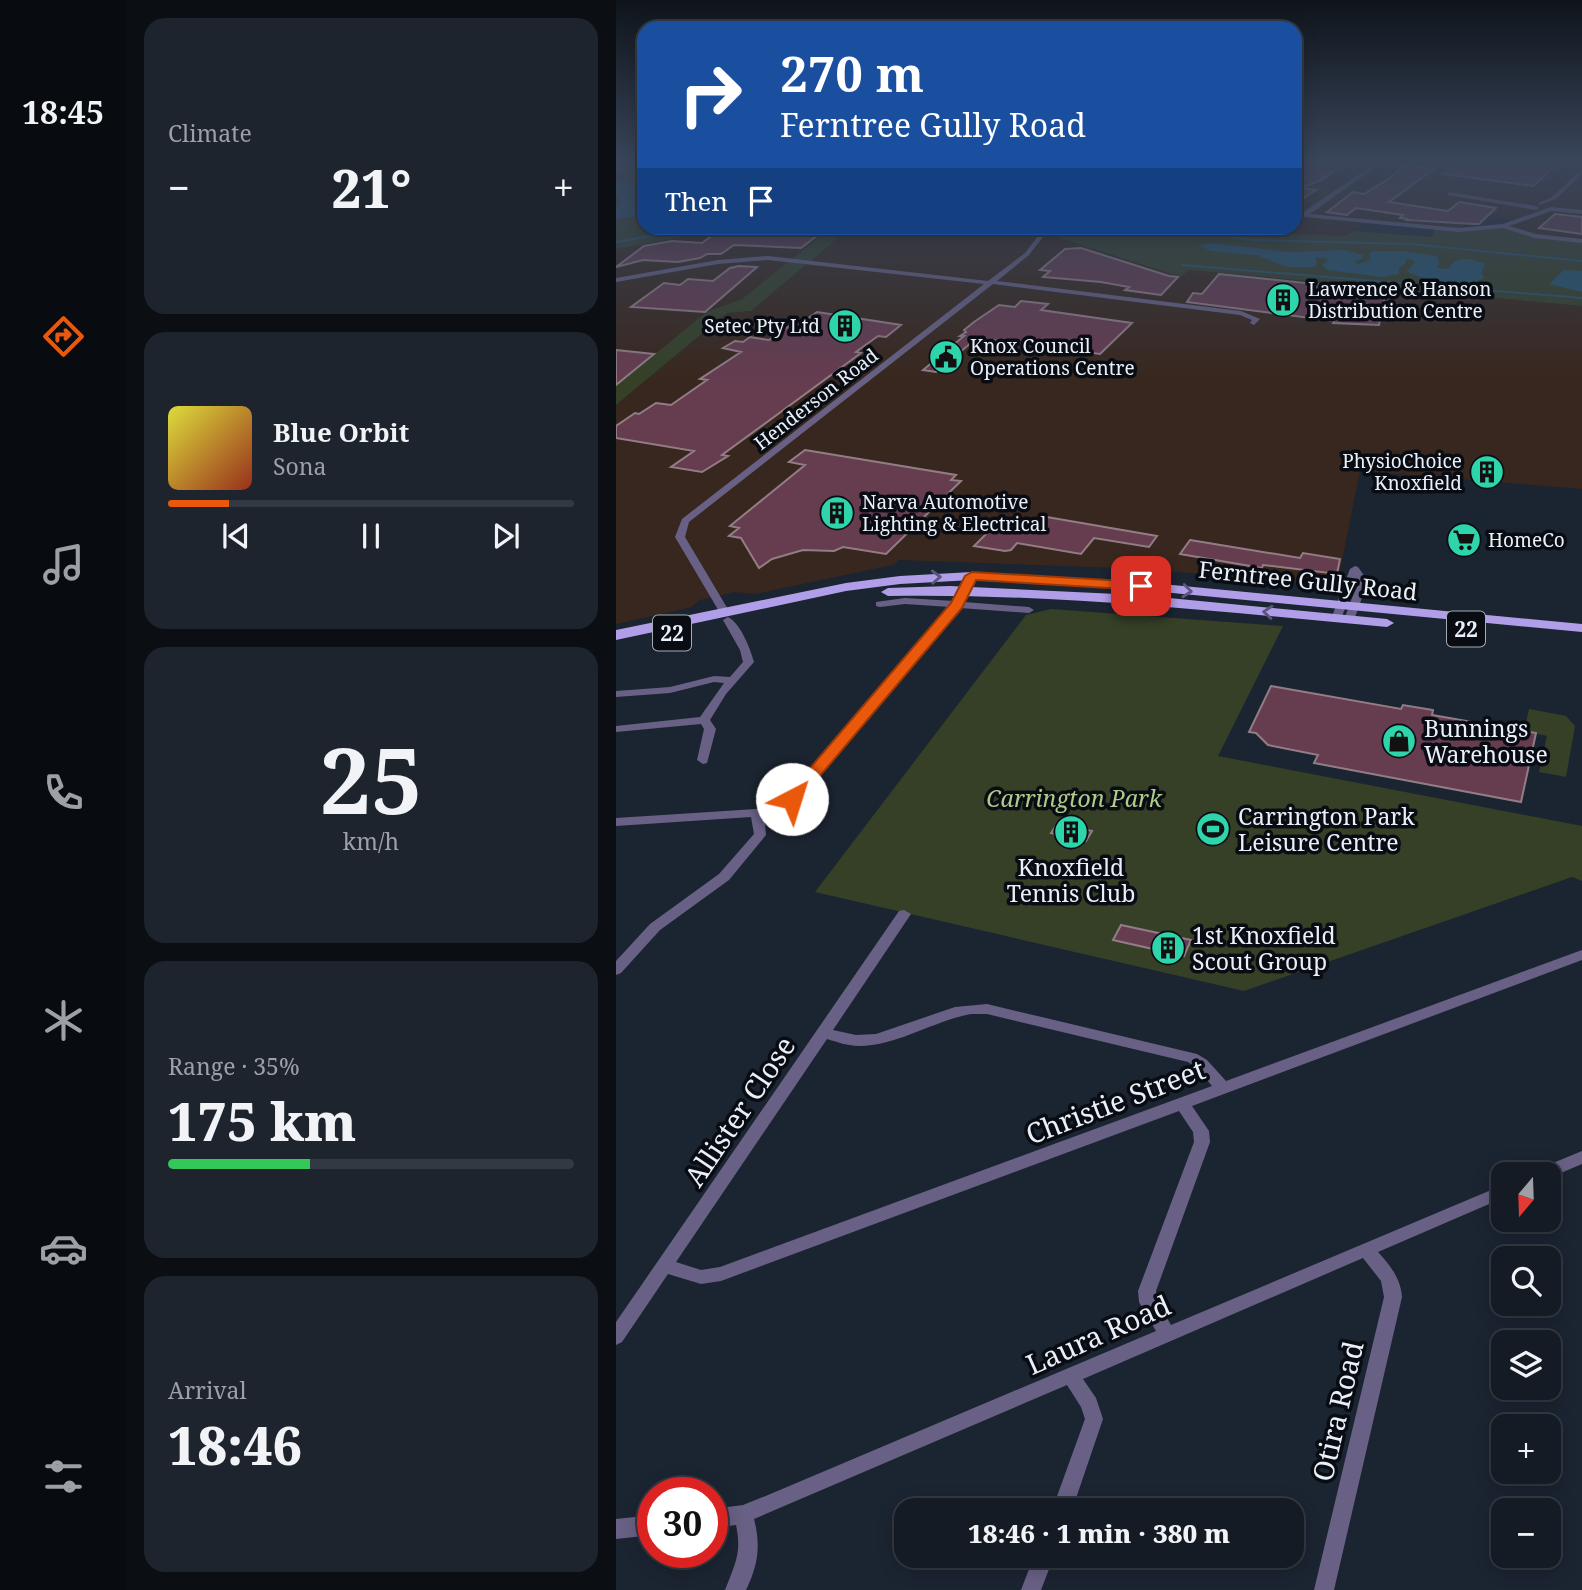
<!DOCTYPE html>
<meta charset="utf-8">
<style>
body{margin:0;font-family:"Noto Serif",serif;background:#1d242d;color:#f1f3f6;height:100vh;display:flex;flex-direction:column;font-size:26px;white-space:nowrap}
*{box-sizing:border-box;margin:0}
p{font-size:23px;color:#9da1a7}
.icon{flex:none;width:38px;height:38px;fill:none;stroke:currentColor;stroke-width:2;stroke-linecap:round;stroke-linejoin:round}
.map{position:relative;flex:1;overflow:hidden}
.side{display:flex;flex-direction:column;gap:18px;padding:18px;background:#0b0f14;width:490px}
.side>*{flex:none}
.banner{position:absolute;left:21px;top:21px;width:665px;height:214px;border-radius:21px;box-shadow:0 4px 18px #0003,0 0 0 2px #333942;background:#1a4fa0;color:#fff;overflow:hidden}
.needle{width:46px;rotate:199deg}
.fabs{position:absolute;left:875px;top:1162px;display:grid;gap:14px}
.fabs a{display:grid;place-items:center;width:70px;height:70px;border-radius:14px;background:#141b25;box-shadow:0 4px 18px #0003,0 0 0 2px #333942;font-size:35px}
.speed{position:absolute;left:21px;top:1477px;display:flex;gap:14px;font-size:35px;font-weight:700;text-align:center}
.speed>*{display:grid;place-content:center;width:91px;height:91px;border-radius:50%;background:#141b25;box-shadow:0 4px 18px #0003,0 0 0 2px #333942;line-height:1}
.speed .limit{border:10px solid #d22;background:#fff;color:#111}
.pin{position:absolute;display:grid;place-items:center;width:60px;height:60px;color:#fff;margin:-30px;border-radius:14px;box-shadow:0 4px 10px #0006}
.me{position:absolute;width:77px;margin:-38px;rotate:40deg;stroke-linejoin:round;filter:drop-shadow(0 0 5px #0008)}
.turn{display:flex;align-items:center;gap:24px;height:147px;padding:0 28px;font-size:32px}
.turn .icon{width:91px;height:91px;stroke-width:2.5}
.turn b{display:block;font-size:49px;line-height:60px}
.then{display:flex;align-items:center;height:66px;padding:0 28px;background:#0003;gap:14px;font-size:26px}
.big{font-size:52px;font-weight:800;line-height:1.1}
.side .widget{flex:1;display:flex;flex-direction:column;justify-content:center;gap:10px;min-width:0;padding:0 24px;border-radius:21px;background:#1d242d}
.side .dial{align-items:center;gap:0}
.dial b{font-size:91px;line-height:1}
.song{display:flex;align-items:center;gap:21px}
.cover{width:84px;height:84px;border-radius:10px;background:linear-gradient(135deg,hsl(60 70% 55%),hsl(10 70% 35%))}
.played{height:7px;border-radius:4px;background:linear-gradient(90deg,#ea580c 15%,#333942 15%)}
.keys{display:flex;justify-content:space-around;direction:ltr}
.heat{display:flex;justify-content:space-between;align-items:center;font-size:38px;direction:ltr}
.charge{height:10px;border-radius:5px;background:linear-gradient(90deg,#34c759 35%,#333942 0)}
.trip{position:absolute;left:278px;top:1498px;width:410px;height:70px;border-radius:21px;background:#141b25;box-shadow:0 4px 18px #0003,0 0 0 2px #333942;font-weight:800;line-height:70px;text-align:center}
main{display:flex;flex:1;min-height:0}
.menu{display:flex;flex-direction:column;width:126px;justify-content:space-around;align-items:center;background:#080b0f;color:#9da1a7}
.menu .icon{width:49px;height:49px}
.menu .on{color:#ea580c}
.menu b{font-size:32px;color:#f1f3f6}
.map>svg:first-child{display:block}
.industrial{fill:#38271e}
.green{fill:#354027}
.water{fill:#26566f}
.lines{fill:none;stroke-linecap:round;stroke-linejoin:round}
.stream{stroke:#26566f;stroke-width:2}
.building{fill:#663c4f;stroke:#927d86;stroke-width:2}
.street{fill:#696185;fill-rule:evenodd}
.primary{fill:#b09ee9;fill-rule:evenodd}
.oneway{stroke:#5c567e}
.route{fill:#ea580c;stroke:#983908;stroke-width:2}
.labels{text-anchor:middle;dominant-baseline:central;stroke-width:7;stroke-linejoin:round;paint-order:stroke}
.far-poi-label{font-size:19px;fill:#eaf0f9;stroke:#090d13;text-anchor:start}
.far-street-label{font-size:19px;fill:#eaf0f9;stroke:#090d13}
.shield{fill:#090d13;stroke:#a6acb4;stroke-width:2}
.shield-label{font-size:21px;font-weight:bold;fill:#eaf0f9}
.street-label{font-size:23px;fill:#eaf0f9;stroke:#090d13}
.poi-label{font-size:23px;fill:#eaf0f9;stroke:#090d13;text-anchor:start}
.park-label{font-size:23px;font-style:italic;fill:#afcd89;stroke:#090d13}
.near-street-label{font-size:28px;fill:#eaf0f9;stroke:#090d13}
</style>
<main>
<nav class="menu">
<b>18:45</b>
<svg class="icon on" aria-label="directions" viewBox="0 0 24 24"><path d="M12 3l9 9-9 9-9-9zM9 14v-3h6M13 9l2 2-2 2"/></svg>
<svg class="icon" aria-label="music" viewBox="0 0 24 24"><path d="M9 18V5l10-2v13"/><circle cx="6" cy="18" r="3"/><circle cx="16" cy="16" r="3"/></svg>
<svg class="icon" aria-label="phone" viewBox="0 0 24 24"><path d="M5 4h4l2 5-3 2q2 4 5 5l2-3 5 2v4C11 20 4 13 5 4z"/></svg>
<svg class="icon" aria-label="climate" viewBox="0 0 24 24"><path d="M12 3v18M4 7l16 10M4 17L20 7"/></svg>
<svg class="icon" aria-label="car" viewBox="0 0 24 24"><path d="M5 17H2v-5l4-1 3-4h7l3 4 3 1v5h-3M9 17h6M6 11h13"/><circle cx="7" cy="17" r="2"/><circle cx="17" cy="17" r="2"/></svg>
<svg class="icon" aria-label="filters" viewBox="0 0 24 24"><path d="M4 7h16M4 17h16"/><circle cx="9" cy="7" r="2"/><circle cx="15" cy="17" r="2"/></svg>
</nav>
<section class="side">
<div class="widget"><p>Climate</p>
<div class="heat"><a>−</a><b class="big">21°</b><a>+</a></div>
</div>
<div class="widget">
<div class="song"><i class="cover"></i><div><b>Blue Orbit</b><p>Sona</p></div></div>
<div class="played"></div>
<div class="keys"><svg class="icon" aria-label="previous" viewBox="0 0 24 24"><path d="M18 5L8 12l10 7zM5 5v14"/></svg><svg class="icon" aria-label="pause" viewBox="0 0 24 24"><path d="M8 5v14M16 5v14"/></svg><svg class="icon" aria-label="next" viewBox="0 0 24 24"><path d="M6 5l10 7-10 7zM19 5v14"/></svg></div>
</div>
<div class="widget dial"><b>25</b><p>km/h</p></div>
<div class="widget"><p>Range · 35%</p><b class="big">175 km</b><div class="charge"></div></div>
<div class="widget"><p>Arrival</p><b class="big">18:46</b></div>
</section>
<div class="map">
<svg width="966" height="1590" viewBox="0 0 966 1590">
<rect width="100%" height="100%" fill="#1b2431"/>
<!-- industrial -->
<path class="industrial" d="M679,161H966V241L929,237L888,226L905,221L860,214L843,230L753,221L730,236L631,232L616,228H679Z
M115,228H214L126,299L90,312L0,386V249Z
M234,228H413L569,273L573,270L966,306V489L744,471L720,591L714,586L529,569L283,560L277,565L139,594L118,592L84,600L76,607L0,624V405L111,313L135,311Z"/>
<!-- green -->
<path class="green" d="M0,161C14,161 19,167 28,167V228H115L0,249Z
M888,226L905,233L966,241V306L573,270L565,277L413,228H616L631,232L730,236L738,231L815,237L820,229Z
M214,228H234L135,311L111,313L0,405V386L90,312L126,299Z
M435,609L667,626L602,756L966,826V881L956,877L628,991L199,892L410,615Z
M913,709L950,716L959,726L950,777L923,772L931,736L908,731Z"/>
<!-- water -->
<path class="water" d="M0,183H28V215L0,219V208L5,202L0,195Z
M596,243L672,252L728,250L747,255V258L739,262L742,264L754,260L753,253L758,251H787L821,256L823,263L821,268L832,269C841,255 851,258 867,263L869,265L865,273L868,278C855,287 803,281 791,271L799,262L791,258L789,264L783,267V274L766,277L712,270L706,265L713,259L699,257L701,264L698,267H671L641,255L595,251L582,246Z
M948,270L966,271V292L933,284Z"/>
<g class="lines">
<!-- stream -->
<path class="stream" d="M0,171L28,172
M572,228L634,240L794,244L966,261
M0,242L82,228
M566,265L966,298"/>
</g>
<!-- building -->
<path class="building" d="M679,161H732L705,180L685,188L700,190L679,204Z
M860,161H945L917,186L827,174L842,163L856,164Z
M791,165L818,169L773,202L832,211L843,202L880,208L863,224H858L790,220L791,219L784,218L787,215L740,208L731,215L711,212L737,192L748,194L777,176L786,166Z
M939,214L966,217V234L923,228Z
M123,228H211L185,248L118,245L105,254H91L84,258L62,262L27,260L0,267L28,246L56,241L86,243L101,232Z
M465,248L553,276L562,277L545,295L509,290L513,287L485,282L427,277L434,271L424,270L449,249Z
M123,266L141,267L89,312L15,307L48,283L64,285L72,279L97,281L114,268Z
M603,274L746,289L744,293L769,296L763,325L717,323L718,321L571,302L577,293L586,294Z
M405,301L432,304L425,310L516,323L484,354L361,338L320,372L307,370L348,336H344L350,332L348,330L358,322L383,305L399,307Z
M201,312L285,325L270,337L262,336L240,352L245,353L106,455L112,456L86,472L55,467L78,451L0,438V426L19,413L23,414L40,403L55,405L91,380L84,379L125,352L107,348L119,341L127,342L134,337L153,340L182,320L188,321Z
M0,350L38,354L0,385Z
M189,450L340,475L335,480L345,481L270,554L227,547L218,551L187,550L156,559L143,568L125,538L113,536L123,528L114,526L189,465L173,462Z
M425,516L541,536L533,547L478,538L465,554L401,543L395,550L389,551L358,546L380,524L413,530Z
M574,540L684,558L687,553L724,559L721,574L647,565L646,568L564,554Z
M655,686L785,709L787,705L817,710L816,715L920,733L905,802L698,763L702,755L652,745L640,733L633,732Z
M441,824L476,831L470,841L435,833Z
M505,925L575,940L568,956L497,940Z"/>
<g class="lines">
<!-- street -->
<path class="street" d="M762,161H768L694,214L843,228L887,224L935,207L966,210V214L935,211L893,226L920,234L966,239V243L919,238L887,228L843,232L679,216V212L686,213Z
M966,169V174L940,199L923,205V203L936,197Z
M833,192L920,206L923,208L920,210L831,195Z
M428,228H434L413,255L381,281L625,311L644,319L638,325L634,323L636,320L624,315L377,284L73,522L69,537L113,611L108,614L104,613L59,537L66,519L368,284L152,260L102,264L0,282V278L102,260L152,256L372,281L409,253Z
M739,566L742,567L752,581L738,620L733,623L728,620L742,581L740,579L725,619L720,622L716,621L715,619L734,569Z
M349,588L354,591L348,602L413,607L418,610L413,613L344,608L174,807L148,815L150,835L113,880L44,930L5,973L0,975V961L34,924L103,874L138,834L135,817L0,826V818L140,809L166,801L334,607L289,604L264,607L260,606V602L289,598L338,601L345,589Z
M112,617C125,624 134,648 138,662L110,694L94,720L100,729L91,763L87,764L81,760L88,729L85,724L0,732V726L84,717L108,683L98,682L54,693L0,697V691L54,687L98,676L114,677L127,662L124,650L107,620Z
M288,910L295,914L217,1030L240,1035L260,1034L339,1007L371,1004L581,1054L591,1060L610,1081L966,950V960L576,1106L593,1131L594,1142L540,1291L541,1301L555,1325L887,1185V1198L762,1252C774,1265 785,1279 786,1297L718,1590H698L768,1297L765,1281L747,1258L467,1379L480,1398L487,1419L456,1510H436L469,1419L465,1407L451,1385L138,1519C145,1546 142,1565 130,1590H109C119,1564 126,1553 120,1525L96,1528V1509L127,1505L152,1495L540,1331L523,1302L522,1291L578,1142L577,1132L563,1111L105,1281L85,1284L52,1274L6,1342L0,1345V1322L283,911ZM355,1014H371L572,1062L581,1068L596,1086L104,1267L85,1270L60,1262L211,1039C221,1042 232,1046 243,1046C281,1046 317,1021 355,1014Z
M966,1151V1164L933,1178V1174H918L920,1170Z
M37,1515V1535L0,1539V1519Z
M418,1556H438L425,1590H405Z"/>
<!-- primary -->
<path class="primary" d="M356,572L525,582L966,624V632L525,590L356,580L284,584L230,591L0,640V630L230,583L284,576Z
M334,586L522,595L771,619L778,623L771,627C605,612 439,593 272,596L265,592L272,588Z"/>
</g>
<!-- one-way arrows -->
<defs><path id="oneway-chevron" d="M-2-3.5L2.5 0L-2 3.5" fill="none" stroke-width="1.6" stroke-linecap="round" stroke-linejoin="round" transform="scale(1.75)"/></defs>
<g class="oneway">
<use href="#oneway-chevron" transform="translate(320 577) rotate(-2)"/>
<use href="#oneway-chevron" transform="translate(571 591) rotate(6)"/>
<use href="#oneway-chevron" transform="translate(652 612) rotate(-175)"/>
</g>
<!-- sky -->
<linearGradient id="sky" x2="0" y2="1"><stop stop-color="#0f141b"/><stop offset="0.42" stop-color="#39455a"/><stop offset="1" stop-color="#39455a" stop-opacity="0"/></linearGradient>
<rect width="966" height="383" fill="url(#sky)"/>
<!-- route -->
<path class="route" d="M356,572L525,582L532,586L525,590L360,580L346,608L182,802H171L168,799L171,795L335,603L349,576Z"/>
<!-- icons -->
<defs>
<g id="building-disc" transform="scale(1.75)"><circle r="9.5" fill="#2ed4aa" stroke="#090d13"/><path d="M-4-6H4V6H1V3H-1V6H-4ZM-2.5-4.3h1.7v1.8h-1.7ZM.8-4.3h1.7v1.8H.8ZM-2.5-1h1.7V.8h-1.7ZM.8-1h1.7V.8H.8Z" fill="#111"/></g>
<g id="civic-disc" transform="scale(1.75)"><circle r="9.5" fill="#2ed4aa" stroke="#090d13"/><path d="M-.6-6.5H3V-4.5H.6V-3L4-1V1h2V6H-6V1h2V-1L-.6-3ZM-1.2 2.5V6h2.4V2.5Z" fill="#111"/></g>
<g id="supermarket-disc" transform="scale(1.75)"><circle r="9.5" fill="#2ed4aa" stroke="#090d13"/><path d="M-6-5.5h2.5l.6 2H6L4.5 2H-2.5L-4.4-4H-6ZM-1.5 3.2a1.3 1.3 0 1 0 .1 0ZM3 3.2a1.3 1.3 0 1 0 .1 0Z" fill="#111"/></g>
<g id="shop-disc" transform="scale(1.75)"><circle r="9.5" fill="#2ed4aa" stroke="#090d13"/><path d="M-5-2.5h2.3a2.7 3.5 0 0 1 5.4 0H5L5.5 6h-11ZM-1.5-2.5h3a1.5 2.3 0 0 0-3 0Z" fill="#111"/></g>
<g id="stadium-disc" transform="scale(1.75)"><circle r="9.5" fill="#2ed4aa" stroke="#090d13"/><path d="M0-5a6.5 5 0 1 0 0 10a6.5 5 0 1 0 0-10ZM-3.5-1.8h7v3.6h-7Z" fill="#111"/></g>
</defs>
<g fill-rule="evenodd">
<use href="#building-disc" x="667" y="300"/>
<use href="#building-disc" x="229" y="326"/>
<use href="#civic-disc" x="330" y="357"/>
<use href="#building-disc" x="871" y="472"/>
<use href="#building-disc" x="221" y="513"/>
<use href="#supermarket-disc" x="848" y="540"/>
<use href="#shop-disc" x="783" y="741"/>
<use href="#stadium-disc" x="597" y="829"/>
<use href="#building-disc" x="455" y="832"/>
<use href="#building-disc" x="552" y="948"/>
</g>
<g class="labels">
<!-- far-poi labels -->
<g class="far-poi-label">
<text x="692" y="289">Lawrence &amp; Hanson<tspan x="692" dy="22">Distribution Centre</tspan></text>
<text x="204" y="326" text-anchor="end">Setec Pty Ltd</text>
<text x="354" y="346">Knox Council<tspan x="354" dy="22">Operations Centre</tspan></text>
<text x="846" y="461" text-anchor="end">PhysioChoice<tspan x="846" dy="22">Knoxfield</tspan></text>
<text x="246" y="502">Narva Automotive<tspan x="246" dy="22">Lighting &amp; Electrical</tspan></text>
<text x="872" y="540">HomeCo</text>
</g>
<!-- far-street labels -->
<g class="far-street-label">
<text transform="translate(200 399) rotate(-38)">Henderson Road</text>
</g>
<!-- shield labels -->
<g class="shield">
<rect x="831" y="611.5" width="38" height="35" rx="5"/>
<rect x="37" y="615.5" width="38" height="35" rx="5"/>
</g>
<g class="shield-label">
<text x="850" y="629">22</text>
<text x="56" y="633">22</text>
</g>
<!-- street labels -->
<g class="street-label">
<text transform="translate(692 580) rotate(6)">Ferntree Gully Road</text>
</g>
<!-- poi labels -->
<g class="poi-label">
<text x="808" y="728">Bunnings<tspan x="808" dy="26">Warehouse</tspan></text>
<text x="622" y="816">Carrington Park<tspan x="622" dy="26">Leisure Centre</tspan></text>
<text x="455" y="867" text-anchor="middle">Knoxfield<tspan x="455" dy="26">Tennis Club</tspan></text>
<text x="576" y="935">1st Knoxfield<tspan x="576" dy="26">Scout Group</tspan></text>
</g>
<!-- park labels -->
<g class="park-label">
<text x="458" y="798">Carrington Park</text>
</g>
<!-- near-street labels -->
<g class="near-street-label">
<text transform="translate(499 1101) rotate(-21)">Christie Street</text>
<text transform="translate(123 1111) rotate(-56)">Allister Close</text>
<text transform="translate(482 1334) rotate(-24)">Laura Road</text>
<text transform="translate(721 1411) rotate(-77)">Otira Road</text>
</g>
</g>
</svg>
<div class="fabs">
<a><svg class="needle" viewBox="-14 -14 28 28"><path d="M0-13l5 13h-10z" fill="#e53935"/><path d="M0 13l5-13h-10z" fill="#9da1a7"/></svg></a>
<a><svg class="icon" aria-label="search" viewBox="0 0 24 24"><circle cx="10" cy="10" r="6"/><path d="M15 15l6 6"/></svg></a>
<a><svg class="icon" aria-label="layers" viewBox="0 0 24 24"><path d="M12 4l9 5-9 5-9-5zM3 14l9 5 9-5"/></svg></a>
<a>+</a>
<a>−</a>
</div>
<div class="speed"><div class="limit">30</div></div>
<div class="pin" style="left:525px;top:586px;background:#d93025"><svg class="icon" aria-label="arrive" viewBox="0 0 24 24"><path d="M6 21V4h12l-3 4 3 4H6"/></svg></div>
<svg class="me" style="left:176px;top:799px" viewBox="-20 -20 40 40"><circle r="19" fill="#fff"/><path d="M0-13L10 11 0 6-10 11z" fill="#ea580c"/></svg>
<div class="trip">18:46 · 1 min · 380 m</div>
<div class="banner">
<div class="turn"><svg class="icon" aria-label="right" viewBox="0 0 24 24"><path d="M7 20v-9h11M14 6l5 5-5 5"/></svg><div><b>270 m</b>Ferntree Gully Road</div></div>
<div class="then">Then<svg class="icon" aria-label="arrive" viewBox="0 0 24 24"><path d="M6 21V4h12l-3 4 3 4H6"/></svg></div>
</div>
</div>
</main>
